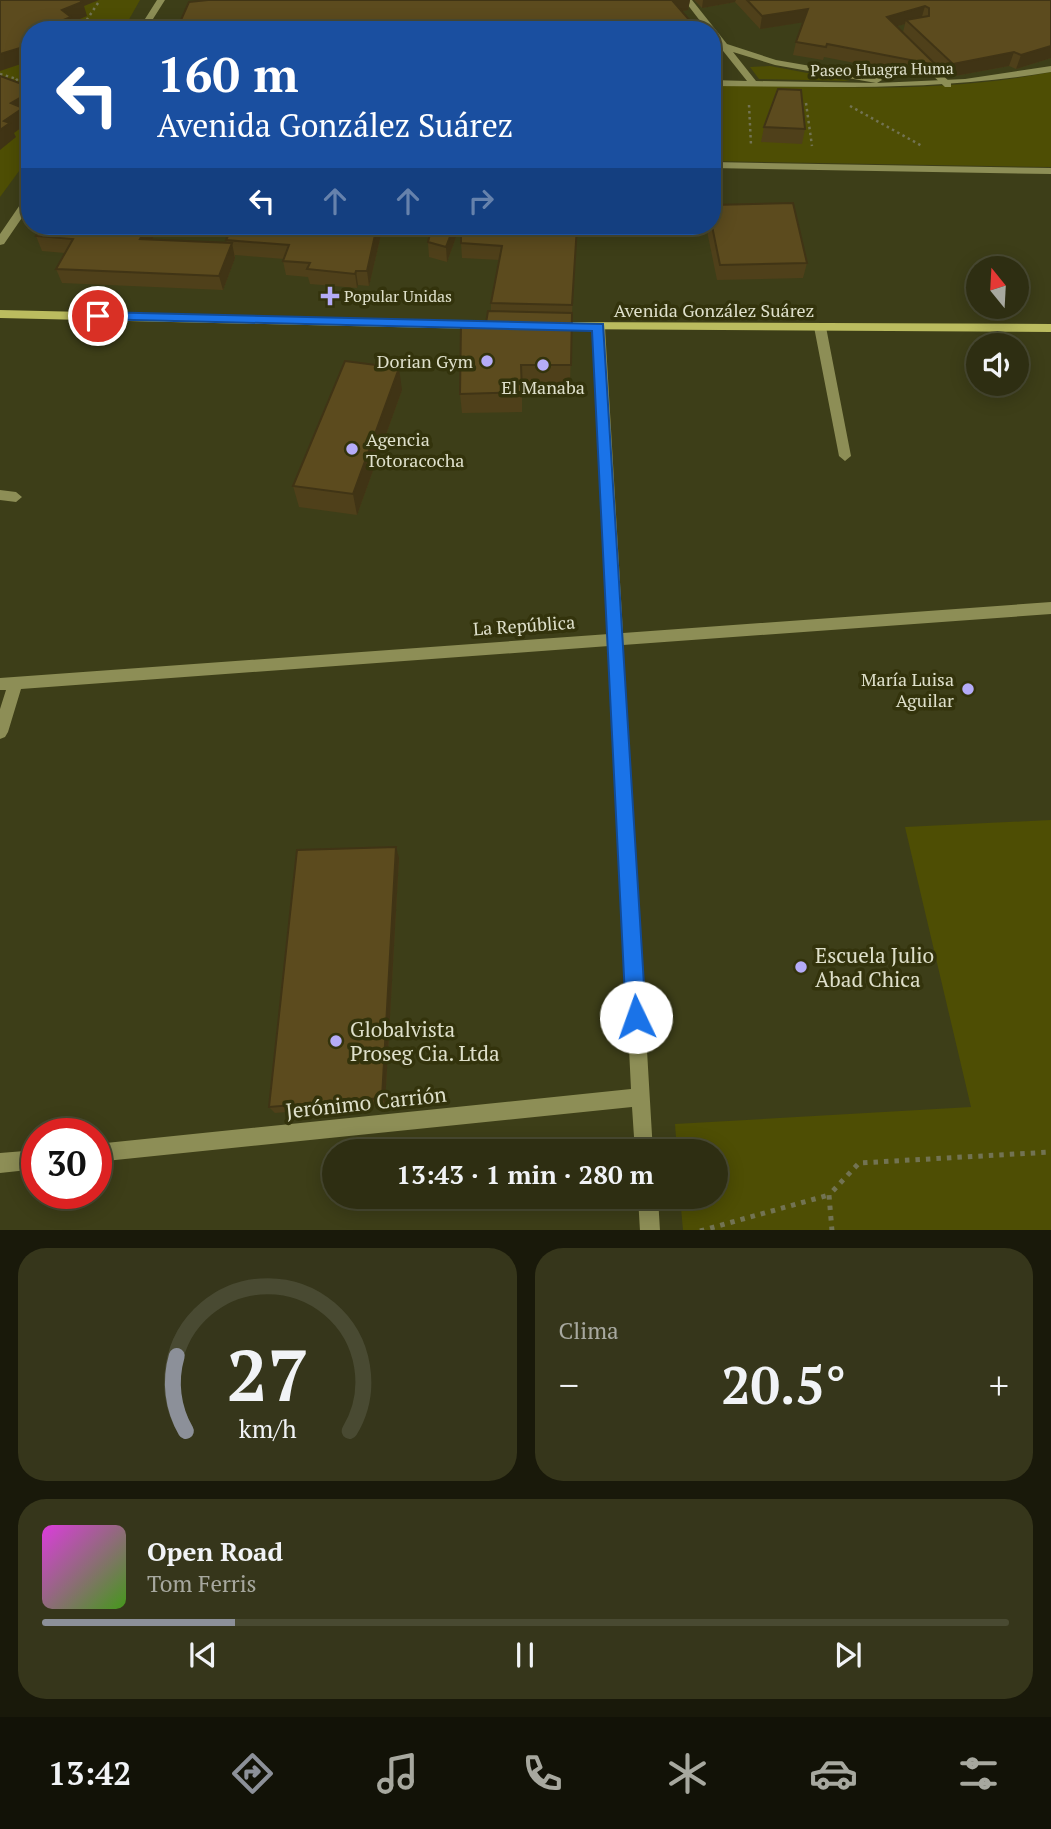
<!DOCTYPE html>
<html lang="es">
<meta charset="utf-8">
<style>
body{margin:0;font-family:"PT Serif",serif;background:#36361b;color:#f1f3f6;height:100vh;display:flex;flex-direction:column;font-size:26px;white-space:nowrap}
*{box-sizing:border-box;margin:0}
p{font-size:23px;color:#a7a89f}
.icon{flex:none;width:38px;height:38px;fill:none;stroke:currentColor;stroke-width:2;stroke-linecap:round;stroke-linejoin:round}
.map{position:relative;height:1230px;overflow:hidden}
.sheet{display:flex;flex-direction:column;gap:18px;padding:18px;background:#19190a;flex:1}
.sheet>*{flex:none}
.guide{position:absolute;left:21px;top:21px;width:700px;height:214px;border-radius:28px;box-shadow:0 4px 18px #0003,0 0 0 2px #494a32;background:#1a4fa0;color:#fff;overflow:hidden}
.needle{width:46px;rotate:342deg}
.fabs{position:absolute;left:966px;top:256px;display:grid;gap:14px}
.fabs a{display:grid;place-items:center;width:63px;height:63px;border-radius:50%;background:#2e2e12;box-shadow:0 4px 18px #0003,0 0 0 2px #494a32;font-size:35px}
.speed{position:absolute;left:21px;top:1118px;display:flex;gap:14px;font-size:35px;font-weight:700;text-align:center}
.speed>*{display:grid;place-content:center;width:91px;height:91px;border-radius:50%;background:#2e2e12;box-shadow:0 4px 18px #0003,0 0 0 2px #494a32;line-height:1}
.speed .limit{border:10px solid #d22;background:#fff;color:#111}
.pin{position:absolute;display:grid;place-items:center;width:60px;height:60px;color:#fff;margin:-30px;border:4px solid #fff;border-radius:50%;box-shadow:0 2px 7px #0007}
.me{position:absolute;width:77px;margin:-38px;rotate:357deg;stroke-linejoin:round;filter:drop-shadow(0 0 5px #0008)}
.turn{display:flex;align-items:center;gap:24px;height:147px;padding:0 21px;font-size:32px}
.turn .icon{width:91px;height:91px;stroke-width:2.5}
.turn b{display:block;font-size:49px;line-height:60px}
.lanes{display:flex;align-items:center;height:66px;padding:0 21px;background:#0003;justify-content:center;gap:35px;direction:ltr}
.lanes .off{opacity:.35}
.big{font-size:52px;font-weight:700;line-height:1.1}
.sheet .card{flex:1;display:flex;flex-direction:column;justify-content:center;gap:10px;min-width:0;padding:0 24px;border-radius:28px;background:#36361b}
.sheet .dial{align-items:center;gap:0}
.dial svg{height:182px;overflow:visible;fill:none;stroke:#494a32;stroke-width:7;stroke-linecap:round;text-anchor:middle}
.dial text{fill:#f1f3f6;stroke:none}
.song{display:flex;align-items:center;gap:21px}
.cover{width:84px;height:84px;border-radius:10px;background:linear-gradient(135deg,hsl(300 70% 55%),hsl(100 70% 35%))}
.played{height:7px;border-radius:4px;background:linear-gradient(90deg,#8c9099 20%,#494a32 20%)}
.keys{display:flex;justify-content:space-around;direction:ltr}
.heat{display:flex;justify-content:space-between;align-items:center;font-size:38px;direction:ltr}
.sheet .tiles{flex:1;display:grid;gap:18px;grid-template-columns:1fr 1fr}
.card:last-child{grid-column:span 2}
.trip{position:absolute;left:322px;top:1139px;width:406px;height:70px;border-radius:35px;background:#2e2e12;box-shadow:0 4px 18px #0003,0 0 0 2px #494a32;font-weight:700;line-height:70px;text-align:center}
.dock{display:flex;height:112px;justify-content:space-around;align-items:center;background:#121207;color:#a7a89f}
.dock .icon{width:49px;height:49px}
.dock .current{color:#8c9099}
.dock b{font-size:32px;color:#f1f3f6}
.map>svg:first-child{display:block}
.green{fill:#4e4e04}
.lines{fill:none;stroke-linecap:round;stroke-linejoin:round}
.path-far1{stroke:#727353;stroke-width:2.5;stroke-dasharray:2.5 3.5;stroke-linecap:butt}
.path{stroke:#727353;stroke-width:5;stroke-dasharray:4.5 6;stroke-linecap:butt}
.service{fill:#8d8e56;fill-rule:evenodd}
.minor{fill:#8d8e56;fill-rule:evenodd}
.tertiary{fill:#8d8e56;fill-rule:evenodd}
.secondary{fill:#bbbc5f;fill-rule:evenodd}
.wall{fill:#4f401a;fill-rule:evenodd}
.shaded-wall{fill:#403415}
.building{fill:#5c4b1e;stroke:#403415;stroke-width:2}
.route{fill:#1a73e8;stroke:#114b97;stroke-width:2}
.poi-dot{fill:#b5acf8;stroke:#33330c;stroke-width:2.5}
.labels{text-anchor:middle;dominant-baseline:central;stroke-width:7;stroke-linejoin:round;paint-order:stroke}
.far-street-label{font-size:16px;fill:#dfe0cb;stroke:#33330c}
.far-poi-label{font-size:16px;fill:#dfe0cb;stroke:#33330c;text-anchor:start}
.street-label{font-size:18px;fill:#dfe0cb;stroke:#33330c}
.poi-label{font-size:18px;fill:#dfe0cb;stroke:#33330c;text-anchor:end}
.near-poi-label{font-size:21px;fill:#dfe0cb;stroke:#33330c;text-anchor:start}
.near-street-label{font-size:21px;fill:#dfe0cb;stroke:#33330c}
</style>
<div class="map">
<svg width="1051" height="1231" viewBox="0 0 1051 1231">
<rect width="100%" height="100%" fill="#3d3e18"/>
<!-- green -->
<path class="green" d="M0,0H140L123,30H30V156L0,197Z
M770,66L850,81L759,79L750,67Z
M1051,72V167L712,161V85C831,86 933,95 1051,72Z
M1051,820V1230H683L680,1197H716V1152L677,1151L675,1124L971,1107L905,827Z"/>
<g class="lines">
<!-- path-far1 -->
<path class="path-far1" d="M80,30L100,0
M0,74L17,79
M11,84L30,70
M806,103L812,146
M749,105L751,145
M850,106L922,146"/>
<!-- path -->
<path class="path" d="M700,1231L829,1195
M832,1231L829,1195L859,1163L1051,1152"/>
<!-- service -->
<path class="service" d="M917,57H923L951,83V87H945L917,61Z
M820,323L826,327L851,456L845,461L839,456L814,327Z"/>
<!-- minor -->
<path class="minor" d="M684,0H692L727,44L776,60L880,78L882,80L877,83L965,79L1051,66V72C938,91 826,87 712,86V80L747,81L712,37V30H707ZM733,52L775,65L876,83L756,81Z
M712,162L1051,168V174L712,168Z
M599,323L605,327L623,633L1051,602V614L623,645L653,1152H635L632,1107L96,1162V1144L631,1089L609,646L21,689L8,732L5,737L0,739V709L6,690H0V678L609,634L593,327Z
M0,490L16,492L22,497L16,502L0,500Z
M37,1150V1169L0,1173V1153Z
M638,1197H658L660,1231H640Z"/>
<!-- tertiary -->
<path class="tertiary" d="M157,0H165L146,30H138Z
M30,195V206L4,244L0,245V234L26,196Z"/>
<!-- secondary -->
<path class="secondary" d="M0,310L478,321L484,325L478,329L0,318Z
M554,322L1051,324V332L550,329L548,326Z"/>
</g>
<!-- wall -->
<path class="wall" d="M208,0H690L688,10L682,11L698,30H182Z
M694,0H1051V58L1016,69L1009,66L949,77L936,65L932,78L824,57L823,60L793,55L796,42L803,22L760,29L735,2L702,8ZM905,24L903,32L897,26Z
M712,45L721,55L719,68L712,69Z
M764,127L805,129L802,144L761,142Z
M159,226L152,240L227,243L226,240L383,226L369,286L358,285L357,288L310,284L308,277L286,275L283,261L284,259L235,255V258L223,290L62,283L56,269L65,253L42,251L36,236Z
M432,226H460L447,262L429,257L428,242Z
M577,226L572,313L570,384L522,385V412L462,413L460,394L486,323L491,312V303L500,260L462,258L461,243Z
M706,226H712L807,263L803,278L717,280Z
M402,390L357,515L299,507L293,486Z
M399,858L385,1104L275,1113L269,1107Z"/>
<!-- shaded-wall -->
<path class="shaded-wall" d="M75,0H99L84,6L87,16L73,22L75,30H47L46,27L62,10Z
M672,0H690L688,10L671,13Z
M703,0H736L735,2L702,8Z
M925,6L921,20H906L905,24L883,30L887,17Z
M808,9L805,22L760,29L762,16Z
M1051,43V58L1016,69L1021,55Z
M30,45V61L0,71V54Z
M1014,52L1009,66L949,77L953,64Z
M30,92V110L25,113L29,122L14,133L16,137L0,150V130L11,103Z
M147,226H159L145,254L140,239Z
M377,226H383L369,286L367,271Z
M454,226H460L447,262L446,247Z
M232,243L235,258L223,290L219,276Z
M356,271L358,285L357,288L355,274Z
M399,368L402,390L357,515L353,494Z
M396,847L399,858L385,1104L382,1098Z"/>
<!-- building -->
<path class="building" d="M0,0H80L82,2L62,10L71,17L46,27L48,30H30V45L0,54Z
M208,0H672L698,30H510L509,25H428L430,30H182L181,20L189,2Z
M747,0H1051V46L1021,55L1014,52L953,64L906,20L929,16V8L925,6L887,17L936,65L827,44L826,47L796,42L808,9L762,16Z
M712,45L721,55L712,56Z
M0,76L30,87V92L11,103L23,108L4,121L10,123L0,130Z
M778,89L801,90L805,129L764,127Z
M793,203L807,263L720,265L712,226V205Z
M42,226H147L140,239L232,243L219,276L56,269L73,239L36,236Z
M233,226H377L367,271H356L355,274L307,269L310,263L283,261L289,245L226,240Z
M432,226H454L446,247L428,242Z
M461,226H577L572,305L491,303L502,246L461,243Z
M488,311L572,313L571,365H521L522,392L460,394L461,324L486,323Z
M345,361L399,368L353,494L293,486Z
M396,847L382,1098L269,1107L297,850Z"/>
<!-- route -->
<path class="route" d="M98,312L603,324L646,1017L643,1025L636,1028L629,1025L626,1017L592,331L93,319L91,316Z"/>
<!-- markers -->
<g class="poi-dot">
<path d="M326.5 285.5h7v7h7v7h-7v7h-7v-7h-7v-7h7z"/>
<circle cx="487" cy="361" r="7"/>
<circle cx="543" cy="365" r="7"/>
<circle cx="352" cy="449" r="7"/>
<circle cx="968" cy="689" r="7"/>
<circle cx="801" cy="967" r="7"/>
<circle cx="336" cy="1041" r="7"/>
</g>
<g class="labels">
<!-- far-street labels -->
<g class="far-street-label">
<text transform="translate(882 69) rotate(-1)">Paseo Huagra Huma</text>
</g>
<!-- far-poi labels -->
<g class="far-poi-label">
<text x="344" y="296">Popular Unidas</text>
</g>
<!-- street labels -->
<g class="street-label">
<text x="714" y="310">Avenida González Suárez</text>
<text transform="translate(524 625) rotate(-4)">La República</text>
</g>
<!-- poi labels -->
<g class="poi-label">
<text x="473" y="361">Dorian Gym</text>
<text x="543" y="387" text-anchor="middle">El Manaba</text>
<text x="366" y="439" text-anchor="start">Agencia<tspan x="366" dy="21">Totoracocha</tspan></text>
<text x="954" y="679">María Luisa<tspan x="954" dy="21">Aguilar</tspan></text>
</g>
<!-- near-poi labels -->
<g class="near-poi-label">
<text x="815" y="955">Escuela Julio<tspan x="815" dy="24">Abad Chica</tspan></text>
<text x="350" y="1029">Globalvista<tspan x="350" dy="24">Proseg Cia. Ltda</tspan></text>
</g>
<!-- near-street labels -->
<g class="near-street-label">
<text transform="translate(366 1102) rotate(-6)">Jerónimo Carrión</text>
</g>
</g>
</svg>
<div class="fabs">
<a><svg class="needle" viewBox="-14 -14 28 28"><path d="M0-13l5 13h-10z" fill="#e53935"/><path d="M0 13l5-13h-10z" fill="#a7a89f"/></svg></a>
<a><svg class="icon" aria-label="sound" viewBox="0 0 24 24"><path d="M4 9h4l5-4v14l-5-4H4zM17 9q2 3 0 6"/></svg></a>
</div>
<div class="speed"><div class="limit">30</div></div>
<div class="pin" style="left:98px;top:316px;background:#d93025"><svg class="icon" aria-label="arrive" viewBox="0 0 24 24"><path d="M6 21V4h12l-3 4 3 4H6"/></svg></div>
<svg class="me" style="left:636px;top:1017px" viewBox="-20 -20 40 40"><circle r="19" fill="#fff"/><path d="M0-13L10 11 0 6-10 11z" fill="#1a73e8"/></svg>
<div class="trip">13:43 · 1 min · 280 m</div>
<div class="guide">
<div class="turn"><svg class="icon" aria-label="left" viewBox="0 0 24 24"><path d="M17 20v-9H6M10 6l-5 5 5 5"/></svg><div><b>160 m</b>Avenida González Suárez</div></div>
<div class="lanes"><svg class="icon" aria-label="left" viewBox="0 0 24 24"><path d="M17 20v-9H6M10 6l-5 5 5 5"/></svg><svg class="icon off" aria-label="ahead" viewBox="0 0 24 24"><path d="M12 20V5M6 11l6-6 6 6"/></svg><svg class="icon off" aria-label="ahead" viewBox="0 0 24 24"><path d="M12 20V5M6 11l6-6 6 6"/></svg><svg class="icon off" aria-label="right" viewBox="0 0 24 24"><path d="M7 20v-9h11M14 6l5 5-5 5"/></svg></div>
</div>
</div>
<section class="sheet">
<div class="tiles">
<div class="card dial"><svg viewBox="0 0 100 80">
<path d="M14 69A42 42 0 1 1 86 69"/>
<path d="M14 69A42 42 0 0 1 10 36" stroke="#8c9099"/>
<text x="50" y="56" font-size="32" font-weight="700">27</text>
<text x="50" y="72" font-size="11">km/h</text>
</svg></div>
<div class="card"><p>Clima</p>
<div class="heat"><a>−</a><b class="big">20.5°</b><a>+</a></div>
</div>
<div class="card">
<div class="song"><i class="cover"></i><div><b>Open Road</b><p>Tom Ferris</p></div></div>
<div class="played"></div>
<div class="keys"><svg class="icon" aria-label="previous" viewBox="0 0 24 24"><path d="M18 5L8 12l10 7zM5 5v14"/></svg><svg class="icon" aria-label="pause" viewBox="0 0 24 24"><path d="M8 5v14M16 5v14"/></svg><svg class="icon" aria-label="next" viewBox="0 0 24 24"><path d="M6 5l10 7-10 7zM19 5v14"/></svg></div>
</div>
</div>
</section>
<nav class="dock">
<b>13:42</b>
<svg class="icon current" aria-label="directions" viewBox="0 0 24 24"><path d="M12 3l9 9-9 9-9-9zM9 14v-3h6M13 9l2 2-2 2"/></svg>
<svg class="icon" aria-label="music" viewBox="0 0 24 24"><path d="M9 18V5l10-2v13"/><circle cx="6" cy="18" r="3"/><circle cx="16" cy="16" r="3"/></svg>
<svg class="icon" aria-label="phone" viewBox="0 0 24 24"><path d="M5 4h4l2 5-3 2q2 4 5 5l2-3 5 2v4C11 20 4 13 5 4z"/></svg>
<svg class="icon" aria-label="climate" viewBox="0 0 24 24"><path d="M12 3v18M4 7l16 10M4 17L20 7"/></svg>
<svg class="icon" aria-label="car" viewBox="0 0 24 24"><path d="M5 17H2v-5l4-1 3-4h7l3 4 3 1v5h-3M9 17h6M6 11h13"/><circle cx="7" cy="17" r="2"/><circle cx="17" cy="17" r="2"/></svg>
<svg class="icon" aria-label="filters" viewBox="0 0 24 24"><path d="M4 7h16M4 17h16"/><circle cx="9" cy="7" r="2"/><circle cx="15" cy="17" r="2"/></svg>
</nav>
